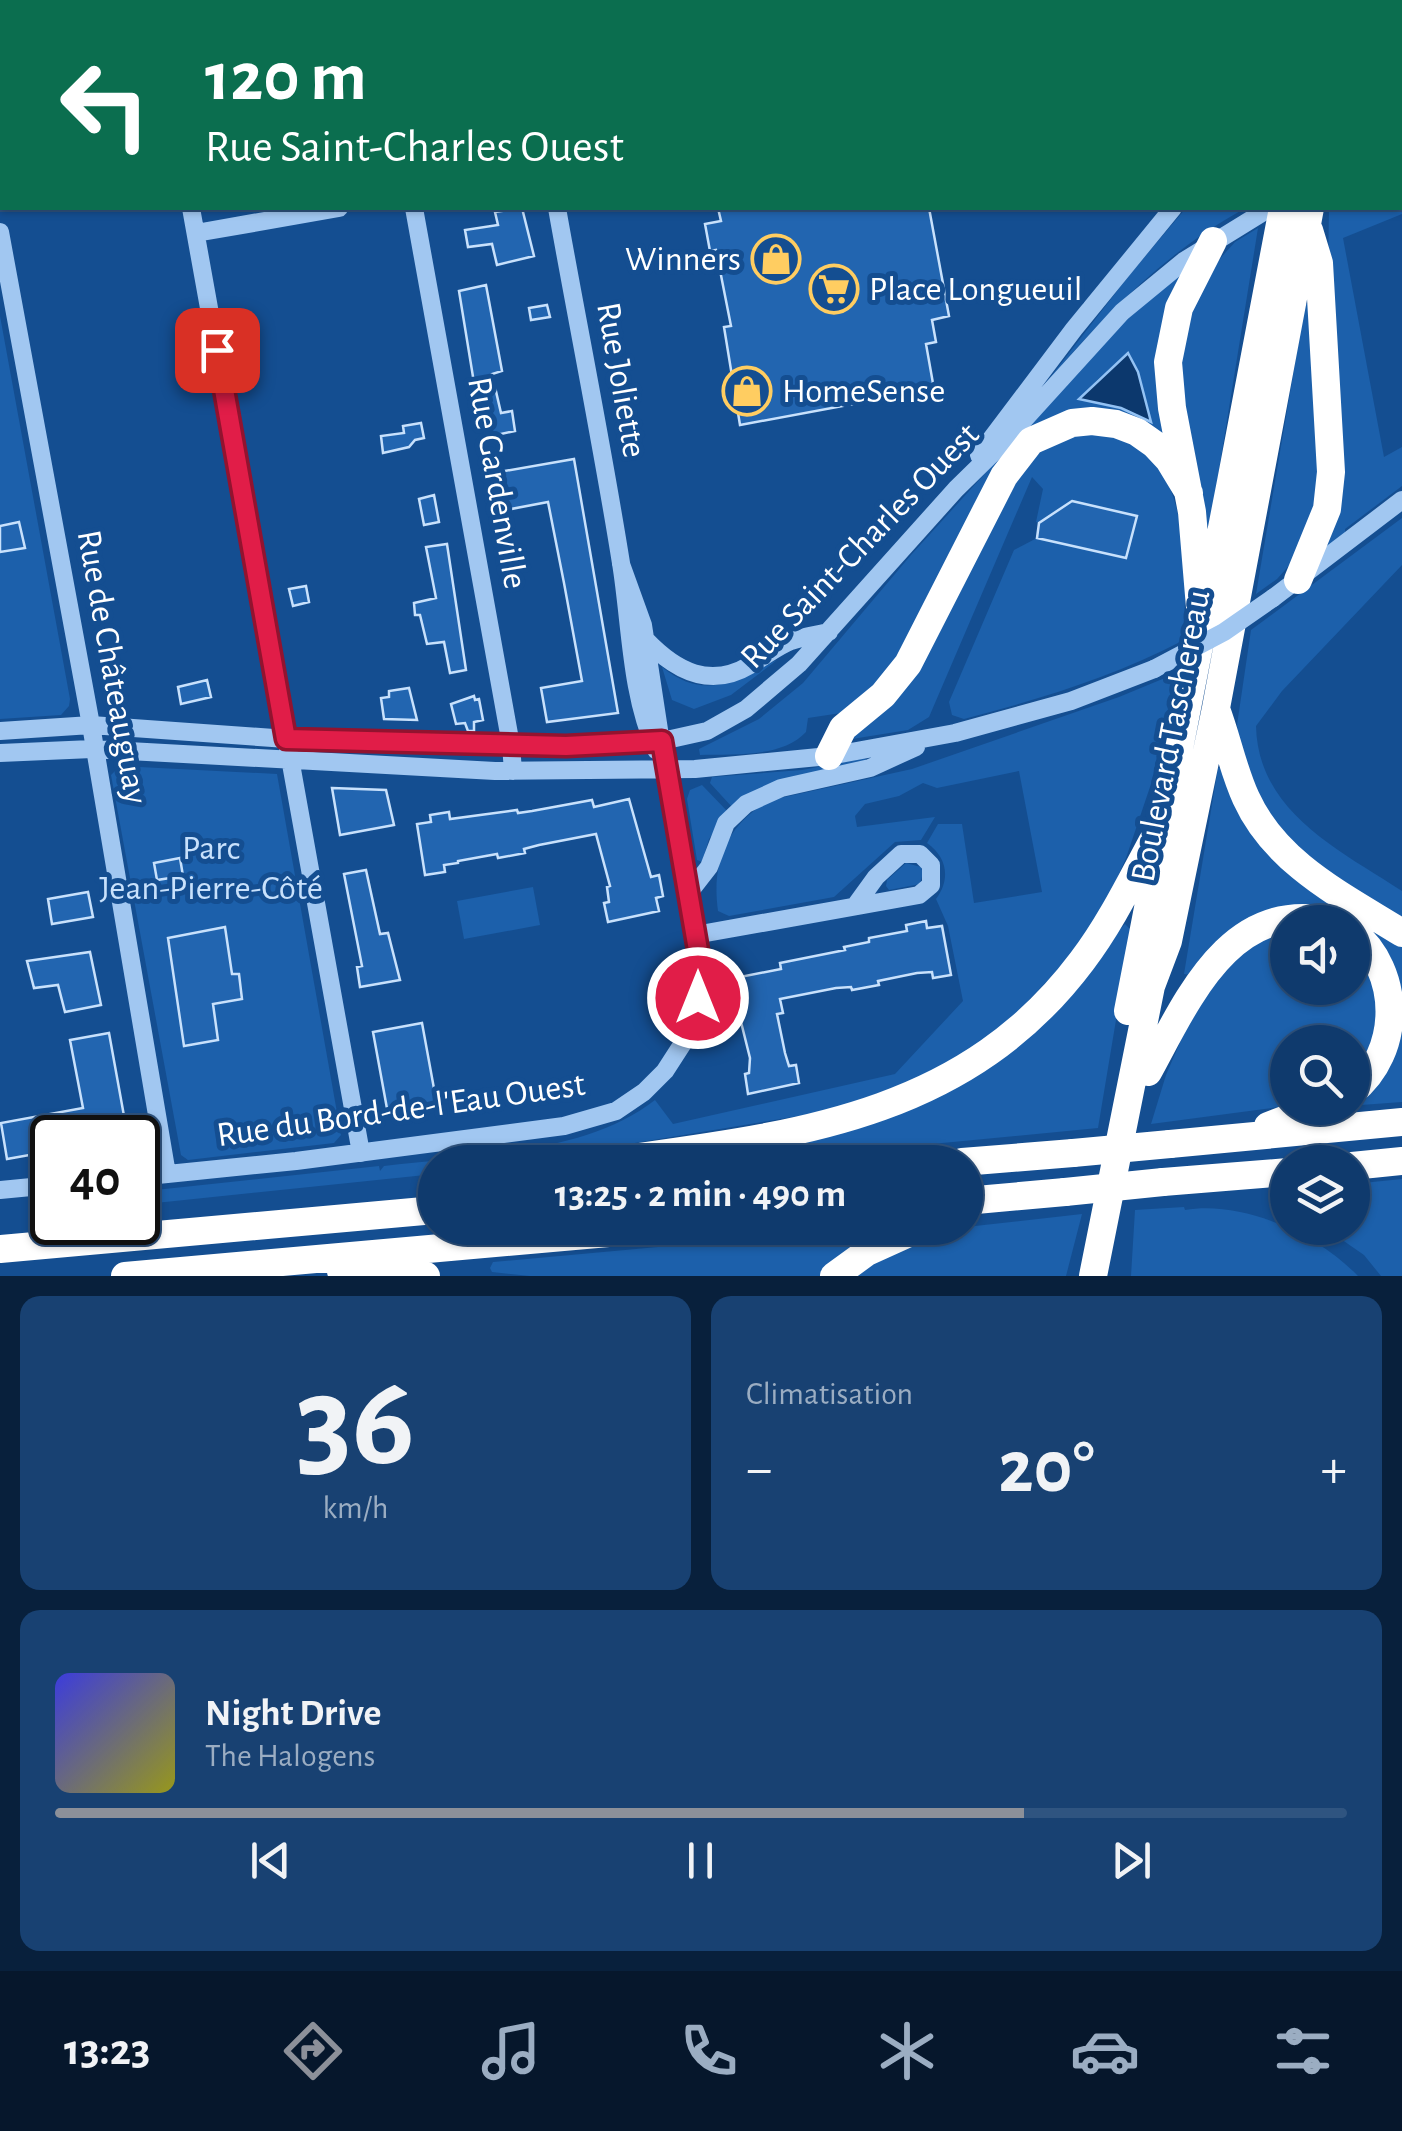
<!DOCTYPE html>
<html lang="fr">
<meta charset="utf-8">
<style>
body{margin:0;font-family:"Alegreya Sans",sans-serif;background:#184172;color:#f1f3f6;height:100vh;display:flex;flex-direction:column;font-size:38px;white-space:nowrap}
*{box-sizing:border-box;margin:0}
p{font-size:32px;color:#9badc2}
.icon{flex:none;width:55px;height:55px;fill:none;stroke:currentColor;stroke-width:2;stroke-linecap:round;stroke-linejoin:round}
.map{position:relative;height:1276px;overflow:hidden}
.drawer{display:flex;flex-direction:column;gap:20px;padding:20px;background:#08203c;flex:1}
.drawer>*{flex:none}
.top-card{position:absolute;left:0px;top:0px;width:1402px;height:210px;box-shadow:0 2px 8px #0004,0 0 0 2px #2f5480;background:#0b6e4f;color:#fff;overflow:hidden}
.buttons{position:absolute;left:1270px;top:905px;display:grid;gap:20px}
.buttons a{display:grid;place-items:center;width:100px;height:100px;border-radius:50%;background:#0f3a6d;box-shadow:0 2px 8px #0004,0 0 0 2px #2f5480;font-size:50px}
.speed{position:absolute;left:30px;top:1115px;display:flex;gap:20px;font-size:50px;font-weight:700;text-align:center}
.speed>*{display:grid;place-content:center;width:130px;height:130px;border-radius:50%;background:#0f3a6d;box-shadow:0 2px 8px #0004,0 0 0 2px #2f5480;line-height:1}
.speed .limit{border:5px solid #111;border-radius:15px;background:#fff;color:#111}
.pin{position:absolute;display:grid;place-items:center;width:85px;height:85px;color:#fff;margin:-42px;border-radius:20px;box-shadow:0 5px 15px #0006}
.me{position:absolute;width:110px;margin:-55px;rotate:0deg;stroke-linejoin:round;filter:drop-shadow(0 0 8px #0008)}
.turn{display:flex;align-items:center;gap:35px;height:210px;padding:0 40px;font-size:45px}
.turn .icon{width:130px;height:130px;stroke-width:2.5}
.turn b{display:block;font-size:70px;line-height:85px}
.big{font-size:75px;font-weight:700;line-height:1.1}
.drawer .card{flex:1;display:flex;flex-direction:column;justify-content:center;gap:15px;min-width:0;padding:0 35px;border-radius:20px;background:#184172}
.drawer .dial{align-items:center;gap:0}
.dial b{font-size:130px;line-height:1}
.song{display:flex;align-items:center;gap:30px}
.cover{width:120px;height:120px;border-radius:15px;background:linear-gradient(135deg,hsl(240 70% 55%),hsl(60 70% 35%))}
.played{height:10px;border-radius:5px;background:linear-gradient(90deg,#8c9099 75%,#2f5480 75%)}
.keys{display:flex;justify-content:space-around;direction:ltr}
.heat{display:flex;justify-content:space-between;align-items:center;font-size:55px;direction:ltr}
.drawer .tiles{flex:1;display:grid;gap:20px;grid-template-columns:1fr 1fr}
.card:last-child{grid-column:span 2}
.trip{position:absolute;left:418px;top:1145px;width:565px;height:100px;border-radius:50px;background:#0f3a6d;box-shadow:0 2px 8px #0004,0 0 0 2px #2f5480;font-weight:700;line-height:100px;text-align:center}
.dock{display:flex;height:160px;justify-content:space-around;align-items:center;background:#06172c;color:#9badc2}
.dock .icon{width:70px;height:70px}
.dock .current{color:#8c9099}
.dock b{font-size:45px;color:#f1f3f6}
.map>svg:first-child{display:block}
.green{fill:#1c60ab;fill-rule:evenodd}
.water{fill:#0c386d;stroke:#93c2f4;stroke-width:2.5}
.building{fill:#2265b0;stroke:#c8e1fc;stroke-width:2.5}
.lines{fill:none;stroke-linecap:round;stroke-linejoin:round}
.minor{stroke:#a1c7f1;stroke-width:18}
.highway{stroke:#fff;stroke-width:28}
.minor-bridge{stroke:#a1c7f1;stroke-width:18}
.highway-bridge{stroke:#fff;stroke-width:28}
.route-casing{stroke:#92132f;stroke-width:25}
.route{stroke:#e11d48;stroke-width:18}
.labels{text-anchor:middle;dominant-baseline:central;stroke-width:10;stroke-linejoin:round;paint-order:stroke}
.poi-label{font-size:35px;fill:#fff;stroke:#144e91;text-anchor:start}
.street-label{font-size:35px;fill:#fff;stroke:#144e91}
.park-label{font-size:35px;fill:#c8e1fc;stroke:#144e91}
</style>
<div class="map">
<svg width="1402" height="1276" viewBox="0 0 1402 1276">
<rect width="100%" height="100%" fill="#144e91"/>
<!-- green -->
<path class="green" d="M1400,170L1402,214L1343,238L1384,457L1402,447V486L1345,529V535L1324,551L1329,208H1400Z
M1186,208L1242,210C1164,253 1102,318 1045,384L1131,273Z
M1258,228L1210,526L1206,527L1178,396L1181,332L1217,262L1235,242Z
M1185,269L1170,440L1058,418L896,668L841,713L808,718L806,732C782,758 733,754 700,755L699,749L759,719L803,683L911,555L1117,328ZM1129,353L1138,372L1150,422L1121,408L1081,400L1097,380Z
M1305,304H1314L1320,494L1294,560L1277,579L1256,594Z
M0,316L70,699L69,706L61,715L0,719Z
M1078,432C1091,434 1105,433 1117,436C1191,454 1189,581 1182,641C1113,677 1040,699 964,719L952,715L949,702L1014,550L1037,538L1046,540L1050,525L1036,522L1043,489L1032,477L929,717L908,730L852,739L999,504L1043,448Z
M1402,518V565L1282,691L1256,726C1258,812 1339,850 1402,891V922C1319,867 1250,835 1237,725L1251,630Z
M777,660L731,695L694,709L672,700L662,667C707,703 735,679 777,660Z
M1177,673L1151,784L1126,858L1107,901L1071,956L1007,1023L936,1072L829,1111L519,1162H435V1174L146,1204V1191L379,1166L380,1171L384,1166C470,1155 585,1155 655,1100L673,1124L895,1074L963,1001L948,926L936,899C951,879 947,857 927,843L938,824H962L974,903L1042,892L1019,771L937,788L923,783L899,796L865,804L855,816L857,827L935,817L921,840L895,842L834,897L729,916L718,911C711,861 728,823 771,800L912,769L1119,697Z
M865,758L867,763L769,784L732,807L710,783L712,777L802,770Z
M120,766L277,774L341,1135L334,1143L188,1160L181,1155L111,775Z
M1222,767L1236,793L1402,940V996L1399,983L1322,913L1190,975L1184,974L1218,768Z
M702,785L728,812L709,839L702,862L697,860L687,799L690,790Z
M906,863L921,867L923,873L920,884L889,890L886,886L887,880Z
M533,887L540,925L464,939L457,901Z
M1125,924L1131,930L1098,1128L745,1162L732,1159L731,1157L882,1120L954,1088L984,1070Z
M1287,928L1288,988H1352L1353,943L1388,1013L1353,1082L1352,1042H1288L1287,1106L1151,1124L1166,1075L1194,1010L1238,953Z
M1402,1032V1102L1361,1105L1358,1102L1397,1048Z
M1402,1179V1276H1381L1364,1255L1325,1228H1352L1353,1184Z
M1184,1207L1185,1210C1241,1200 1317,1233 1358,1276H1131L1135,1210Z
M1082,1214L1066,1276H849L926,1236L948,1229Z
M867,1228H877L878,1233L823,1276H530L492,1272L490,1268L493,1262Z"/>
<!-- water -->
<path class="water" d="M1128,353L1138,372L1151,422L1121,408L1079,399Z"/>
<!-- building -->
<path class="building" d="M522,208L534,256L497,265L492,244L468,247L465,230L498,225L495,212Z
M718,208H929L949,316L932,320L936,342L926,344L934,389L740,425L724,327L731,326L716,250L710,251L705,224L721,221Z
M486,285L502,371L492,374L501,413L512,411L515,431L487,437L475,389L459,291Z
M547,305L550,317L531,320L529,308Z
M421,423L424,438L415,440L409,447L383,453L381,436L404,433L403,426Z
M574,459L618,713L547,722L541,688L582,681L564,583L548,502L506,510L499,472Z
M434,495L439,522L424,525L419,499Z
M1072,501L1137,516L1126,558L1037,538L1039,523Z
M19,522L25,548L0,552V526Z
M447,544L466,670L450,673L444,642L427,644L420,615H415L414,603L436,598L426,547Z
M306,586L309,602L293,606L289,589Z
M207,680L211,697L181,704L178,687Z
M409,688L417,720L384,719L381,698L389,697V691Z
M474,696L475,700L479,699L483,720L474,722V731H468L465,723L456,724L451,704Z
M332,788L386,790L394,825L340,835Z
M629,799L651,877L659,875L663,896L656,898L659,911L608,922L604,903L609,902L607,887L610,886L596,834L539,845L524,849L525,853L498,858L497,854L458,861V863L444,865L445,872L425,875L417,824L431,822L430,815L449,812L450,819L517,810L518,813L532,811L592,800L594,807Z
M180,858L183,876L157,880L154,863Z
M366,870L380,934L388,933L400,980L360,987L357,967L362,966L344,874Z
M88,892L93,917L52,924L48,899Z
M926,921L927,928L942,926L951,975L933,978L932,972L917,973L878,981L879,985L852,990L851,987L836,988L780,999L783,1013L777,1014L785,1053L789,1066L796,1065L799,1083L748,1094L745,1074L749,1073L750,1058L734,994L738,993L735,978L781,969L780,963L845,950L844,947L869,942V938L907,931L906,925Z
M225,927L232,974H239L242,999L213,1004L218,1040L184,1046L168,938Z
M90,952L101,1005L65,1012L58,985L34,988L27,961Z
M422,1023L437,1105L388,1114L373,1032Z
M109,1033L128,1138H52V1151L7,1159L1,1123L83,1108L70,1040Z"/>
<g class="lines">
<!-- minor -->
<path class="minor" d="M154,0V2
M375,0L376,2
M520,0L521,2
M1292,2L1293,0
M1400,157L1402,156
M191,208L361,1153
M414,208L511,745L513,771
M557,208C578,326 602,444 621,563C631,625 630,692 656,750
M0,232L91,725L167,1174
M196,233L339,208
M979,455L1074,329L1173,208
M1273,598L1402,500
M647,641C676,671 710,689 750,665C763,658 776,647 791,641C802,637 816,635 829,632
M0,731L91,725L287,739L566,746L653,743L707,731L746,709L799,664L956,489L1003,443L1122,312L1184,261L1270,208
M0,753L92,749L495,771L695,769L829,756L955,733L1071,701L1154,669
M688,894L709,867L726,823L746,804L781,788L870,768L916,747
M695,935L919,895L931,885V865L920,854H901L876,877L855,906
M138,1177L296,1161L564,1126L616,1111L644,1092L665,1071L685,1040L697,1005L698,950L665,769L643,625L621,564
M0,1190L52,1185"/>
<!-- highway -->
<path class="highway" d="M1315,2L1316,0
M1359,2L1361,0
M1388,2L1390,0
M1298,580L1327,509L1331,472L1319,263L1309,230
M1200,607L1192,512L1172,408L1168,362L1179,308L1213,241
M1216,709C1227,738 1233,770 1246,798C1276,864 1343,896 1402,933
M829,756L843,728L883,695L908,664L1004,476L1031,441L1072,423L1092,421L1116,424L1137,432L1154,444L1169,460L1189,493
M1352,931C1402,971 1402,1052 1352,1092
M1128,1011C1180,743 1233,476 1283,208
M1148,1072C1188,999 1231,896 1334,922
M1268,1126L1315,1108
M1170,1144L1402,1122
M603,1162C786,1136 962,1121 1082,961C1110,924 1130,883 1152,842
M962,1162L1073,1153
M1352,1166L1402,1161
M1163,1182L1288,1172
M965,1201L1065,1192
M0,1249L435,1210
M341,1271L426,1276
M125,1276L665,1228
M834,1276L867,1252L920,1228
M1093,1276L1151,986L1168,941L1216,708L1310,208"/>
<!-- minor-bridge -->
<path class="minor-bridge" d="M1154,669L1224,632L1273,598"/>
<!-- highway-bridge -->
<path class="highway-bridge" d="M1073,1153L1170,1144
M1065,1192L1163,1182"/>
</g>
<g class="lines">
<!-- route casing -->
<g class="route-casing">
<path id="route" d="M217,350L286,739L566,746L662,741L698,950V998"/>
</g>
<!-- route -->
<use href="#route" class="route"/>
</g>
<!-- icons -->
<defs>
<g id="shop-ring" transform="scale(2.5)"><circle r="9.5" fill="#144e91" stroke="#ffcd61" stroke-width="1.5"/><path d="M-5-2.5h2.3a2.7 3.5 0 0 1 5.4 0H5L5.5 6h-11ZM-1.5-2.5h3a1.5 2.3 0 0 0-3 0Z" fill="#ffcd61"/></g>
<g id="supermarket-ring" transform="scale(2.5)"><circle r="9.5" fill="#144e91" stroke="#ffcd61" stroke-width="1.5"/><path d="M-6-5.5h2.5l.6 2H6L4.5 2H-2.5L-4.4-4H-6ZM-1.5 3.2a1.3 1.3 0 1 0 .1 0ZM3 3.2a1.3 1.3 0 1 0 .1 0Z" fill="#ffcd61"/></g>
</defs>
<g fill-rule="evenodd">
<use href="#shop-ring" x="776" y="259"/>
<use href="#supermarket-ring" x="834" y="289"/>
<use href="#shop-ring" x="747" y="391"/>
</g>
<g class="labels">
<!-- poi labels -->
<g class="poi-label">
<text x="741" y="259" text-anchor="end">Winners</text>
<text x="869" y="289">Place Longueuil</text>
<text x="782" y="391">HomeSense</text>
</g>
<!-- street labels -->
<g class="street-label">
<text transform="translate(621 380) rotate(80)">Rue Joliette</text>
<text transform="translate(497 483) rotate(80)">Rue Gardenville</text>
<text transform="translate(860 546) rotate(-46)">Rue Saint-Charles Ouest</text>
<text transform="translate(112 667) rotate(80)">Rue de Châteauguay</text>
<text transform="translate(1171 736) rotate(-79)">Boulevard Taschereau</text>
<text transform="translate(401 1110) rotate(-8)">Rue du Bord-de-l'Eau Ouest</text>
</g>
<!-- park labels -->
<g class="park-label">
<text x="211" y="848">Parc<tspan x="211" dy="40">Jean-Pierre-Côté</tspan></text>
</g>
</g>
</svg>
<div class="buttons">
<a><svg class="icon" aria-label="sound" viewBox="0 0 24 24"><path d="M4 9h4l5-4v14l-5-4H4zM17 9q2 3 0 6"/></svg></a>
<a><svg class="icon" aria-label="search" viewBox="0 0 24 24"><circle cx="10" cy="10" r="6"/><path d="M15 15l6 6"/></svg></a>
<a><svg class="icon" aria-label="layers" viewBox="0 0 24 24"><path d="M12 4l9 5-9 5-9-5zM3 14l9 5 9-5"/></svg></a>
</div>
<div class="speed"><div class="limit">40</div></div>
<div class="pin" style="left:217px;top:350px;background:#d93025"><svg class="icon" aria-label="arrive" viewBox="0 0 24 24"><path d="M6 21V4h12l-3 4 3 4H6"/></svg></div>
<svg class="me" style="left:698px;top:998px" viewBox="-20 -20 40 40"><circle r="17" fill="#e11d48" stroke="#fff" stroke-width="3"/><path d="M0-11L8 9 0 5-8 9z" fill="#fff"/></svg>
<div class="trip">13:25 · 2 min · 490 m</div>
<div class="top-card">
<div class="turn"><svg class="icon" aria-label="left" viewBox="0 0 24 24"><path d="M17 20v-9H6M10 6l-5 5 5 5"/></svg><div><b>120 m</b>Rue Saint-Charles Ouest</div></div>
</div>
</div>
<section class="drawer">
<div class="tiles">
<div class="card dial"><b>36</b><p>km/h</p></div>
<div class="card"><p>Climatisation</p>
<div class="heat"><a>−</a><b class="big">20°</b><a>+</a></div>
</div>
<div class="card">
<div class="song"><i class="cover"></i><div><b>Night Drive</b><p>The Halogens</p></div></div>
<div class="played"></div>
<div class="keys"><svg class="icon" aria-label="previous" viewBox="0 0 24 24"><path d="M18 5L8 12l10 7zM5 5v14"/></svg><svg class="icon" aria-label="pause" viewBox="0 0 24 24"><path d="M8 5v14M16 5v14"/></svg><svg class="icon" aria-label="next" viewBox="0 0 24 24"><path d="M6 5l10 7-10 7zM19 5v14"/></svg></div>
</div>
</div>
</section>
<nav class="dock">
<b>13:23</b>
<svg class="icon current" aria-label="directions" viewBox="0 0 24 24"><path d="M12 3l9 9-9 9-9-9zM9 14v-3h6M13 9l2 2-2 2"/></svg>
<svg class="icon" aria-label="music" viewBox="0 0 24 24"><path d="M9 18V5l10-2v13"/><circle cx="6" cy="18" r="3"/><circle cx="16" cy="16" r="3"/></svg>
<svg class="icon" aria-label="phone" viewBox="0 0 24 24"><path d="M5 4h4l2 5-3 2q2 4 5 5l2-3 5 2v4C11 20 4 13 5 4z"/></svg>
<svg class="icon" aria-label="climate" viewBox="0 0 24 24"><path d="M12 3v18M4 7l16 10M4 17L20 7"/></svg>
<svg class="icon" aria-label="car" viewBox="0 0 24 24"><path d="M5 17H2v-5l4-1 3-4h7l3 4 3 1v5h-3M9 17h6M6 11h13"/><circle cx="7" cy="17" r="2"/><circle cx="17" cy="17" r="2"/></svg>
<svg class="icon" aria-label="filters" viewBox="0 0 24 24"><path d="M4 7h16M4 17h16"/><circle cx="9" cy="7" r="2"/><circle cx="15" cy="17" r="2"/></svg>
</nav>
